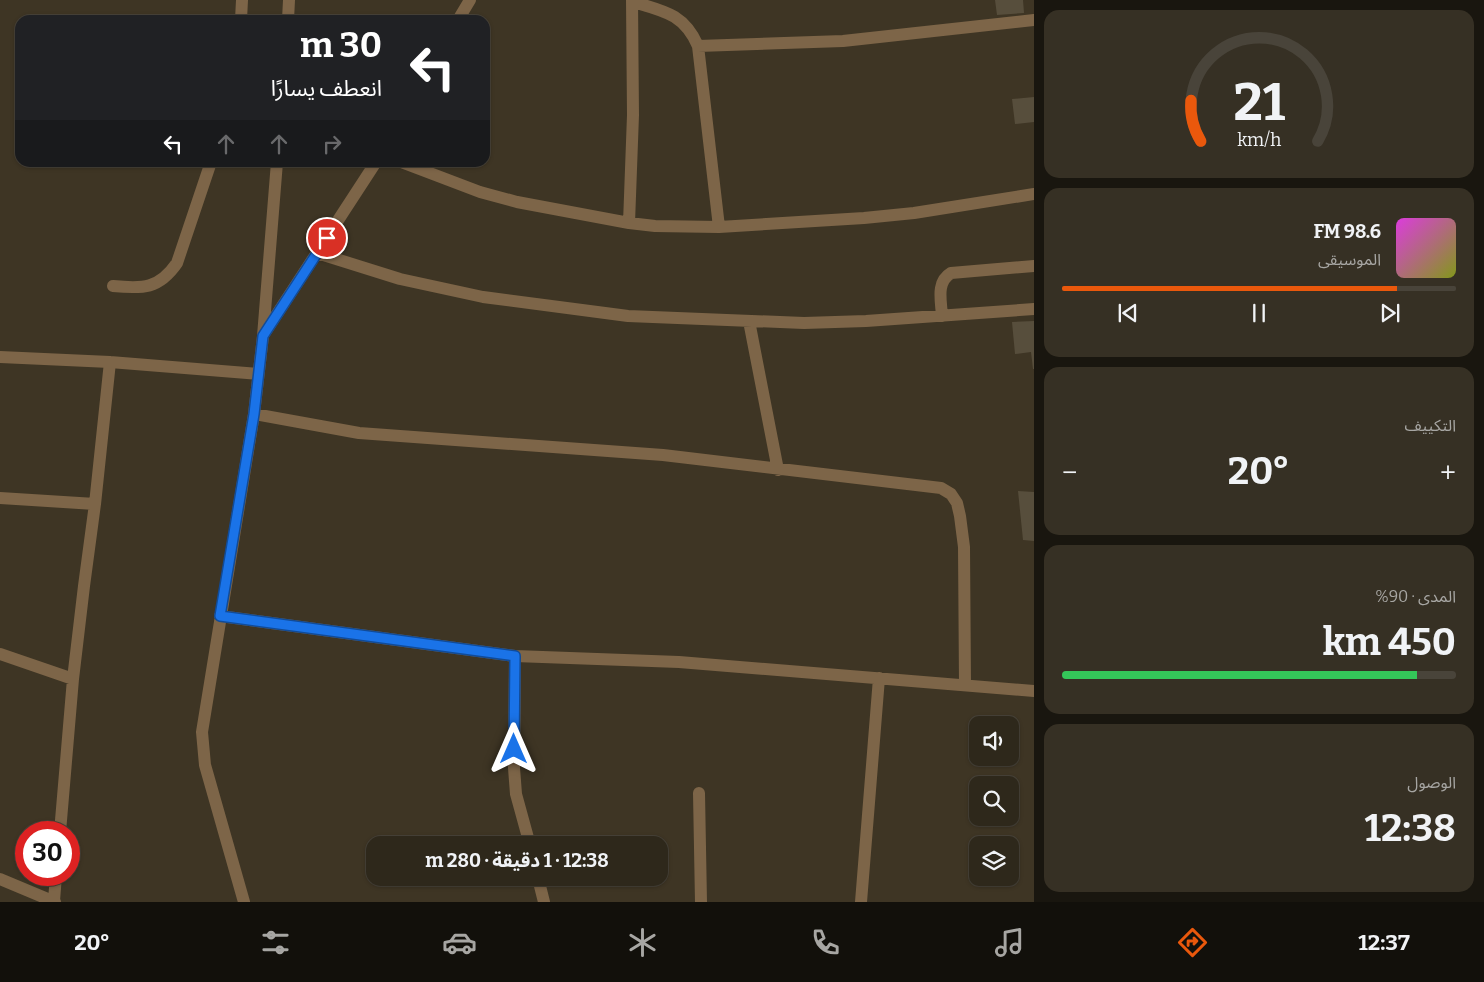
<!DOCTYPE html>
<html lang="ar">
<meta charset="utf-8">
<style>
body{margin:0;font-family:Bitter,"Noto Sans Arabic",serif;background:#363024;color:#f1f3f6;direction:rtl;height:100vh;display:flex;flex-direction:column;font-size:19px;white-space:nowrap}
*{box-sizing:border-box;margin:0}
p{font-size:16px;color:#a7a6a3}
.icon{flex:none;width:28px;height:28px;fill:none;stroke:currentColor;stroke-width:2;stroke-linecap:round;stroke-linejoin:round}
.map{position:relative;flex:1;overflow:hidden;direction:ltr}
.panel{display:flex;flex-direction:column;gap:10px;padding:10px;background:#19160f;width:450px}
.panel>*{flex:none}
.hud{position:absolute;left:15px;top:15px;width:475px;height:152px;border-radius:15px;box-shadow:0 1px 4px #0004,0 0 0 1px #49443a;direction:rtl;background:#202124;color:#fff;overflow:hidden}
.fabs{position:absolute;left:969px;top:716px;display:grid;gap:10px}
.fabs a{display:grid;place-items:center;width:50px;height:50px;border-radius:10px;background:#2e281b;box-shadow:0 1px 4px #0004,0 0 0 1px #49443a;font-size:25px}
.speed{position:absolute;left:15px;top:821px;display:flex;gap:10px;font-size:25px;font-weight:700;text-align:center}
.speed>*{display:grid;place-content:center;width:65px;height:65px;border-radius:50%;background:#2e281b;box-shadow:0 1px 4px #0004,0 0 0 1px #49443a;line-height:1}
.speed .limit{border:8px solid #d22;background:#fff;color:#111}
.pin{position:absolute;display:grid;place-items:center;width:42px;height:42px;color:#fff;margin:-21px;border:2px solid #fff;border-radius:50%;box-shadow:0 1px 5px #0007}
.me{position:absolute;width:55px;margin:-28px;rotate:0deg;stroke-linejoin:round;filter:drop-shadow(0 0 4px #0008)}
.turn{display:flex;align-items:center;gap:18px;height:105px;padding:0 25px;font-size:22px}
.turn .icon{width:65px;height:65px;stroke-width:2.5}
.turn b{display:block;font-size:35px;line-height:42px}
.lanes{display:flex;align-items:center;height:48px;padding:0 25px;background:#0003;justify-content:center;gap:25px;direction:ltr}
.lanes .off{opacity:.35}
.big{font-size:38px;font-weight:700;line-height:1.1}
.panel .widget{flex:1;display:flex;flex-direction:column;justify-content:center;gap:8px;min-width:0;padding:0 18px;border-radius:15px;background:#363024}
.panel .dial{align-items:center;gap:0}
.dial svg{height:130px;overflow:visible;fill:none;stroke:#49443a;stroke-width:7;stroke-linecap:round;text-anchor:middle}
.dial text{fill:#f1f3f6;stroke:none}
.song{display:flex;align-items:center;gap:15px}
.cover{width:60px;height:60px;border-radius:8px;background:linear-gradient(135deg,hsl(300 70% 55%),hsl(70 70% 35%))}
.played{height:5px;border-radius:2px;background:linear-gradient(90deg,#ea580c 85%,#49443a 85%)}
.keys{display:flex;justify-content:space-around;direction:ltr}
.heat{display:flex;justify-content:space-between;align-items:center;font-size:28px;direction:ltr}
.charge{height:8px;border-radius:4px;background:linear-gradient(90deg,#34c759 90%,#49443a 0)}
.trip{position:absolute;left:366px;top:836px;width:302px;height:50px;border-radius:15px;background:#2e281b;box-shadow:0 1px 4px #0004,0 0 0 1px #49443a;font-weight:700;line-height:50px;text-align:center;direction:rtl}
.tab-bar{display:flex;height:80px;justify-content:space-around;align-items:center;background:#12100b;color:#a7a6a3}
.tab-bar .icon{width:35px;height:35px}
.tab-bar .active{color:#ea580c}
.tab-bar b{font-size:22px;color:#f1f3f6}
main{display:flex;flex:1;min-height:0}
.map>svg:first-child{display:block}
.building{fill:#574e3c}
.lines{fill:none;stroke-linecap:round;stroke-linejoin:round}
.minor{stroke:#7d6548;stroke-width:12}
.route-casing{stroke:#114b97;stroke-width:12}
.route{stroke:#1a73e8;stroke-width:9}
</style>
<main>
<section class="panel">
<div class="widget dial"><svg viewBox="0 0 100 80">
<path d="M14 69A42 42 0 1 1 86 69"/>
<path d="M14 69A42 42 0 0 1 8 44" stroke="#ea580c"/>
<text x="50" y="56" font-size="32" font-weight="700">21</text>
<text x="50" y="72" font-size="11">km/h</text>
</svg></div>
<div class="widget">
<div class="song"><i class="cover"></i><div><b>98.6 FM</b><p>الموسيقى</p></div></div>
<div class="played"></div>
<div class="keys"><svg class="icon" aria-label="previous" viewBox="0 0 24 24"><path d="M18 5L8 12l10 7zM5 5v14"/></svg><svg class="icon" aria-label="pause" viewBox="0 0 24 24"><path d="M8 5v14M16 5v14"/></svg><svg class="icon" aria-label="next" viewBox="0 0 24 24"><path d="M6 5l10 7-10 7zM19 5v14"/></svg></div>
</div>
<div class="widget"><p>التكييف</p>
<div class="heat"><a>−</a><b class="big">20°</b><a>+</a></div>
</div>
<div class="widget"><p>المدى · 90%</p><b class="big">450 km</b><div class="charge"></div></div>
<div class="widget"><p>الوصول</p><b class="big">12:38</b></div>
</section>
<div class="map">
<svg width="1034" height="902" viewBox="0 0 1034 902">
<rect width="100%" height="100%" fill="#3e3524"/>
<!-- building -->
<path class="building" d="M995,0H1023L1024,13L997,15Z
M1034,97V122L1015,124L1012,99Z
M1034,321V369H1033L1031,352L1015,354L1012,322Z
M1018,491L1034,492V541L1023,540Z"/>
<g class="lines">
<!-- minor -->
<path class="minor" d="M633,2C664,11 684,14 698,46L719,227
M241,20L242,0
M288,20L289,0
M458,20L470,0
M698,46L843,41L1034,20
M401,162L480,192L517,202L629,223L655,226L719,227L864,218L914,213L1034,194
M629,223L633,115L632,0
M317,253L400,279L483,297L628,316L804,323L866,321L1034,309
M113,286C143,289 159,289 177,263L211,162
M942,316C941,300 936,282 951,273L1034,266
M749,321L778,470
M264,334L376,162
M0,357L110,362L258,374
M254,414L359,433L663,455L941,488L951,494L957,503L960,516L964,547L965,685
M0,498L95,504
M220,616L515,656L679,662L1034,691
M0,654L73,679
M515,656L514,768L516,794L530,845
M699,793L701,902
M60,832L73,679L84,586L95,504L110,362
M538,878L544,902
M0,879L55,902
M54,901L56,875
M244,902L205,765L202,732L254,414L263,336L277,162
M861,902L879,678"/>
</g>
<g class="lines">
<!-- route casing -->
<g class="route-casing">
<path id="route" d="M327,238L263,336L254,414L220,616L515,656L514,749"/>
</g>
<!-- route -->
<use href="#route" class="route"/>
</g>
</svg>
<div class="fabs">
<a><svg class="icon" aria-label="sound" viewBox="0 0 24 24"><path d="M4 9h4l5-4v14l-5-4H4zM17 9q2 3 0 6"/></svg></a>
<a><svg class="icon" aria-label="search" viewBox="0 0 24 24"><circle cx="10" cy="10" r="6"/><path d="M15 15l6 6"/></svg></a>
<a><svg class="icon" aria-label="layers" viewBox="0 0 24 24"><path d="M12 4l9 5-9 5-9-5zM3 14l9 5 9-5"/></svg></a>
</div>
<div class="speed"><div class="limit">30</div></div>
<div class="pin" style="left:327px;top:238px;background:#d93025"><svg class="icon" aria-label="arrive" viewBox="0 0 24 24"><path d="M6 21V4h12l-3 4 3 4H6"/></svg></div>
<svg class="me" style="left:514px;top:749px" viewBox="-20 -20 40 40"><path d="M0-17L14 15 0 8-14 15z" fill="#1a73e8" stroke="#fff" stroke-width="4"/></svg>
<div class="trip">12:38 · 1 دقيقة · 280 m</div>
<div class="hud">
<div class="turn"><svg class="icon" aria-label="left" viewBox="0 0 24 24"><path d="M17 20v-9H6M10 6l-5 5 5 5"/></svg><div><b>30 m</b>انعطف يسارًا</div></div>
<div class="lanes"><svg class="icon" aria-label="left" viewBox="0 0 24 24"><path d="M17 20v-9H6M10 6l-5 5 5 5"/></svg><svg class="icon off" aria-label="ahead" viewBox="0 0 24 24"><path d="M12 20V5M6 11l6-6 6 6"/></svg><svg class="icon off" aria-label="ahead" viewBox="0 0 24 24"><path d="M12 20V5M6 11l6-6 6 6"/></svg><svg class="icon off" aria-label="right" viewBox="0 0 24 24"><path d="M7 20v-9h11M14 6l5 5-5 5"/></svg></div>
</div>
</div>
</main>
<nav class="tab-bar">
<b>12:37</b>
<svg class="icon active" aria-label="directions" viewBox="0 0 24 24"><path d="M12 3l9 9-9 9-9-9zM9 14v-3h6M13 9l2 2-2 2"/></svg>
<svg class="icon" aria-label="music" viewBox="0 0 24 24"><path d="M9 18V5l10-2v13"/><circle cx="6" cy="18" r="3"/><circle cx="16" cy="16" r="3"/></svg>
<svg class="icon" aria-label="phone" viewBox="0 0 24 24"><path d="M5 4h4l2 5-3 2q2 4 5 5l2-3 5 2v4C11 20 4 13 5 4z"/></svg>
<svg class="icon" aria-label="climate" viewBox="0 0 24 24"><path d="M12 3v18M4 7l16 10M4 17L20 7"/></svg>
<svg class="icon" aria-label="car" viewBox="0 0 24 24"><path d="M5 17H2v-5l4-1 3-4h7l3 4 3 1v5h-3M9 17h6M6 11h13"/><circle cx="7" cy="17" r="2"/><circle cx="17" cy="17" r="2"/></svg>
<svg class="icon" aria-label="filters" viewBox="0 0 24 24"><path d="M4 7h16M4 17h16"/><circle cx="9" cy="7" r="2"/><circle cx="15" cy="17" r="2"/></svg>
<b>20°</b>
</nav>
